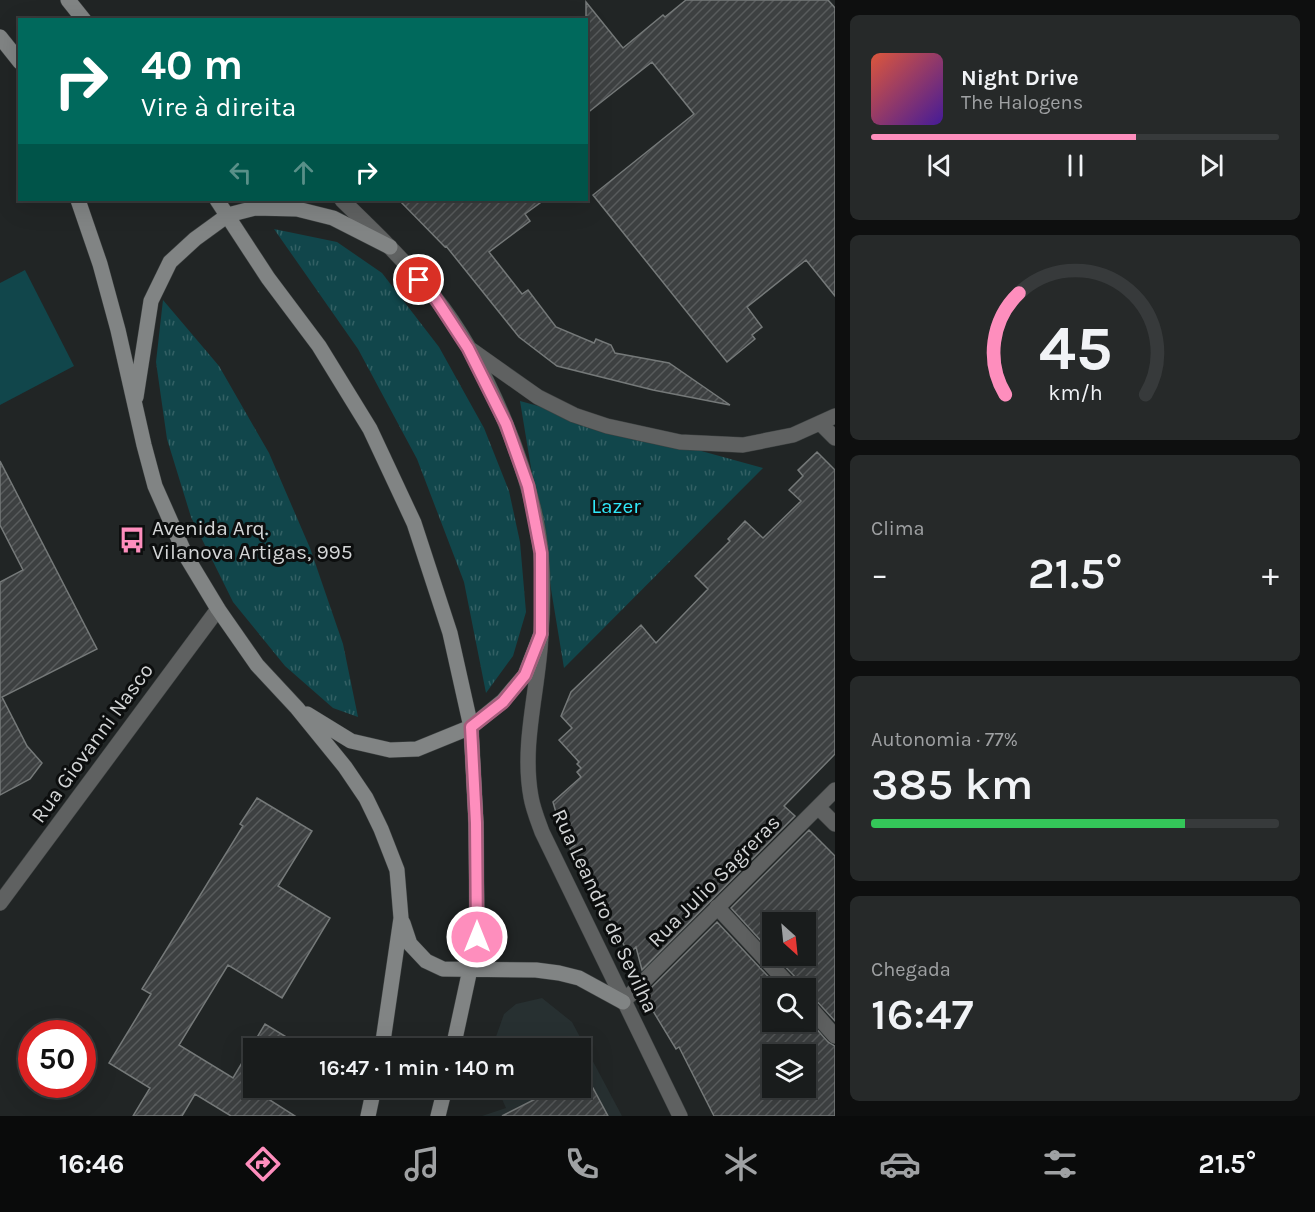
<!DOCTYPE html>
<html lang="pt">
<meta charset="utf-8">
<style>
body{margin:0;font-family:Karla,sans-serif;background:#262929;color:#f1f3f6;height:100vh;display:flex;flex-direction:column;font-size:22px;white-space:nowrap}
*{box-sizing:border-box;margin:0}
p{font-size:20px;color:#9fa1a3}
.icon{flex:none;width:33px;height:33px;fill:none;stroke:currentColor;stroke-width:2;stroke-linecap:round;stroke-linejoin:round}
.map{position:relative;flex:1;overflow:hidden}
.details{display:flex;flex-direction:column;gap:15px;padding:15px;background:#0e0f0f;width:480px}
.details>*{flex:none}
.guide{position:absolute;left:18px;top:18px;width:570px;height:183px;border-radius:0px;box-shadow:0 6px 24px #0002,0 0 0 2px #373a3b;background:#00695c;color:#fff;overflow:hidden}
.needle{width:39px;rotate:153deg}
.tools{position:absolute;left:762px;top:912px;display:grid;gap:12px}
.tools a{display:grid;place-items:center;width:54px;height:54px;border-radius:0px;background:#191c1c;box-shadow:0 6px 24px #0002,0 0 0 2px #373a3b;font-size:30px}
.speed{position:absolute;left:18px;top:1020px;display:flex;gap:12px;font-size:30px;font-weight:700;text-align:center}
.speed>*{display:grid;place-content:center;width:78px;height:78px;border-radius:50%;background:#191c1c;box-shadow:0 6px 24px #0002,0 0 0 2px #373a3b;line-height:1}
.speed .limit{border:9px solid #d22;background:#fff;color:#111}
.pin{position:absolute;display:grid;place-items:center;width:51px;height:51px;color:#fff;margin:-26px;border:3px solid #fff;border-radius:50%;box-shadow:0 2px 6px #0007}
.me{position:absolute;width:66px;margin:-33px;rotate:0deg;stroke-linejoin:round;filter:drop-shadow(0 0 4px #0008)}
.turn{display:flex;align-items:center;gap:21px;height:126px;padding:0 24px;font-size:27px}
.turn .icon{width:78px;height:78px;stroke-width:2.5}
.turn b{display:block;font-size:42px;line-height:51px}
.lanes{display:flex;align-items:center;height:57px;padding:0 24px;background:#0003;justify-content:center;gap:30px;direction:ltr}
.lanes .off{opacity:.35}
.big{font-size:45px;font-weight:600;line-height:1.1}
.details .tile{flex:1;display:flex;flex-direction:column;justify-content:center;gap:9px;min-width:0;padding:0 21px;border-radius:9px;background:#262929}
.details .dial{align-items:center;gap:0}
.dial svg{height:156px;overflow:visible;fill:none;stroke:#373a3b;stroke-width:7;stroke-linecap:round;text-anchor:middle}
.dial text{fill:#f1f3f6;stroke:none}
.song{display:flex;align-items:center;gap:18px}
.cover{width:72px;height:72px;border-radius:9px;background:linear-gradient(135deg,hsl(10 70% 55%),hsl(260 70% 35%))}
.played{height:6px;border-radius:3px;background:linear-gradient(90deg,#fe8ebd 65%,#373a3b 65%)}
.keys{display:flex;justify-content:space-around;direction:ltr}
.heat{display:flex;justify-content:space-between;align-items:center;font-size:33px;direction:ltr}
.charge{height:9px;border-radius:4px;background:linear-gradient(90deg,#34c759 77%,#373a3b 0)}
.trip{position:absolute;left:243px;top:1038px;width:348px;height:60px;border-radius:0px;background:#191c1c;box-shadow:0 6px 24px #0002,0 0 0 2px #373a3b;font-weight:600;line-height:60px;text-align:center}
.tab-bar{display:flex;height:96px;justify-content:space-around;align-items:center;background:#0a0b0b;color:#9fa1a3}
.tab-bar .icon{width:42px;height:42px}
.tab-bar .current{color:#fe8ebd}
.tab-bar b{font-size:27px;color:#f1f3f6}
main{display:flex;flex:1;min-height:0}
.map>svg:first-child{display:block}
.built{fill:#273031}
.grass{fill:url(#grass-tufts)}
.pitch{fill:#11464b}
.building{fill:url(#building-hatch);stroke:#757979;stroke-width:1.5;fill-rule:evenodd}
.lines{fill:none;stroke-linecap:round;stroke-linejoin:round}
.minor-casing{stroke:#3d4141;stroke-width:16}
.secondary-casing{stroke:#3d4141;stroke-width:16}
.minor{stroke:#5f6161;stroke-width:15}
.secondary{stroke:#818484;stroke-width:15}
.route-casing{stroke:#a55c7b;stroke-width:15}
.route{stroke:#fe8ebd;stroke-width:10}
.labels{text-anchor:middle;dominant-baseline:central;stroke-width:6;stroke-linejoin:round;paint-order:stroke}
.park-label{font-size:21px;fill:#30e9fa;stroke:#0c0e0e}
.poi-label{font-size:21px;fill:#d3d5d6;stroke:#0c0e0e;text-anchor:start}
.street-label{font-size:21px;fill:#d3d5d6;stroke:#0c0e0e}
</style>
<main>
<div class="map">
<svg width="835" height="1116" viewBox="0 0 835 1116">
<defs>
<pattern id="grass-tufts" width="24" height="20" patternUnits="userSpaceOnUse" patternTransform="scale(1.5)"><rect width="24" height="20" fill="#11464b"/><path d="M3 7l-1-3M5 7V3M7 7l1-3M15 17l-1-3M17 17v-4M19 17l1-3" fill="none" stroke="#336064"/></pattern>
<pattern id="building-hatch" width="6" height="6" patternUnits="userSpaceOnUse" patternTransform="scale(1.5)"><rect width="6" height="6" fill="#3d4041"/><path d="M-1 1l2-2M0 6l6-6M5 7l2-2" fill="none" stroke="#585b5c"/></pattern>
</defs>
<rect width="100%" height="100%" fill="#212525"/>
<!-- built -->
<path class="built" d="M542,998L572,1022L622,1116H482L506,1108L497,1088H580V1048H492L504,1014L516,1004Z"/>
<!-- grass -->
<path class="grass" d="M274,229L337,242L382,273L439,347L484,428L509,491L520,542L526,612L513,656L486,693L464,582L417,459L358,349Z
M163,300L219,366L269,453L310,548L343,644L358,717L333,708L285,666L233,602L191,517L167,439L156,362Z
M520,401L763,468L564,668Z"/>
<!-- pitch -->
<path class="pitch" d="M25,270L74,366L0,405V283Z"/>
<!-- building -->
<path class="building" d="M686,0H828L835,8V296L806,260L747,307L762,327L752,335L755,339L727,362L593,195L694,114L652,62L586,114V2L623,48L663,15L665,17Z
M399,200H544L525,214L530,221L489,252L522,294L528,290L556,327L594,343L596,339L611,345L615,353L669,363L730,405L653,390L557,366L519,337L446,246L445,247Z
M817,452L835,470V754L784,806L795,816L642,970L636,947L629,954L570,849L575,845L557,816L553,802L581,777L577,772L581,768L577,764L579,762L559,740L572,728L561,716L571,692L641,625L656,643L708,589L695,576L730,541L728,539L745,521L763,538L801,501L789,490L803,476L798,470Z
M0,461L97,649L2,697L27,746L42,763L30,779L0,795V582L23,570L0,525Z
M257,798L312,831L278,886L330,918L282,998L228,965L179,1045L233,1078L265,1024L298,1044L296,1048H254V1088H271L265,1097L295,1116H231L195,1094L182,1116H133L150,1088L109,1063L151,994L142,989L243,826L240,824Z
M809,830L835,856V1021L813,997L806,993V988H801L799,981L775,956H806V922H772V953L731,908Z
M717,922L779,988H772V1022H806V1017L828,1042L835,1046V1116H714L679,1047L676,1049L653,1011L648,991ZM772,1054H806V1088H772Z
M557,1088H593L608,1116H502Z"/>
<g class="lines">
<!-- minor casing -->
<g class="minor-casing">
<path id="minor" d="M342,200C373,230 405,261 433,295C484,358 533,472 541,553C543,578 543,609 541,634C539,688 521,743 531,797C533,809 538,821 542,832L680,1116
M470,349L538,397L574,415L607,426L680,442L743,445L793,435L835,416
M820,423L835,438
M818,807L835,824
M0,903L218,609
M717,907L792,988
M623,1002L835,790
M806,1003L835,1036"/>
</g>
<!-- secondary casing -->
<g class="secondary-casing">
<path id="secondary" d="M68,0L84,20
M0,37L20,62
M78,200L100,264L118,330L144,445L155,486L186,556L218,609L257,665L297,708L345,767L366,798L381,829L397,870L401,918L382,1048
M217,200L268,278L319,346L370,429L414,523L450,633L471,727L476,823L477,937L453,1048
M136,397L151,301L170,262L195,239L228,215L255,208L297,209L333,218L390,247
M307,714L351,741L390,750L417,749L471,727L503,701L525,675L541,634
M403,923L410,944L426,961L443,969L536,970L559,973L579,978L623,1002
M368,1116L374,1088
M438,1116L445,1088"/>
</g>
<!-- minor -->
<use href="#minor" class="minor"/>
<!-- secondary -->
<use href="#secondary" class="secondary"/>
</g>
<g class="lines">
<!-- route casing -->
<g class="route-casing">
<path id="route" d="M419,280L434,296L468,348L506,424L528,486L541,553V634L525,675L503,702L471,727L476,823L477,937"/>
</g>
<!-- route -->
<use href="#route" class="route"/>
</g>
<!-- icons -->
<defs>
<g id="bus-bare" transform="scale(2.07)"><path d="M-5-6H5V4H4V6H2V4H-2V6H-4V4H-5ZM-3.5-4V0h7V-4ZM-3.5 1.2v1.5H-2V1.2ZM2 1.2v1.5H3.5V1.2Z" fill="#fe8ebd" stroke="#0c0e0e" stroke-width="2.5" paint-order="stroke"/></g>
</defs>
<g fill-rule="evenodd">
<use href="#bus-bare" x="132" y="540"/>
</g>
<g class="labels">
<!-- park labels -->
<g class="park-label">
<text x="616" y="506">Lazer</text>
</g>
<!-- poi labels -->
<g class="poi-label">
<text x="152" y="528">Avenida Arq.<tspan x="152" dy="24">Vilanova Artigas, 995</tspan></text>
</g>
<!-- street labels -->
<g class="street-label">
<text transform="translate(92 743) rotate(-54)">Rua Giovanni Nasco</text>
<text transform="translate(714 881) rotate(-45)">Rua Julio Sagreras</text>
<text transform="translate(605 911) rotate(65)">Rua Leandro de Sevilha</text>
</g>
</g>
</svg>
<div class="tools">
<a><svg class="needle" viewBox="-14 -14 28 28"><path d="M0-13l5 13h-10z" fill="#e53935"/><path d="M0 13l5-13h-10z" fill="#9fa1a3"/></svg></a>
<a><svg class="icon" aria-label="search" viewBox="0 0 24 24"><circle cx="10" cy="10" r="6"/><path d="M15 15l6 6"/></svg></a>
<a><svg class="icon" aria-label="layers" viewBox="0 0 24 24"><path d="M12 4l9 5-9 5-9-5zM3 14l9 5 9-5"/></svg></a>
</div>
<div class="speed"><div class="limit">50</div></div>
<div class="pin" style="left:419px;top:280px;background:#d93025"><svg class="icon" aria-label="arrive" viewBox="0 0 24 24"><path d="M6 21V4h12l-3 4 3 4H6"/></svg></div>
<svg class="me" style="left:477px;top:937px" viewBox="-20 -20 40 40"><circle r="17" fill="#fe8ebd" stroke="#fff" stroke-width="3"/><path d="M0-11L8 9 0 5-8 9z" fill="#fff"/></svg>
<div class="trip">16:47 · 1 min · 140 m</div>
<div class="guide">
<div class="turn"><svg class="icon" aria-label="right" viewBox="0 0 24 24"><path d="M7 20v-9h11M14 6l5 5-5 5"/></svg><div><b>40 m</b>Vire à direita</div></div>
<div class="lanes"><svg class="icon off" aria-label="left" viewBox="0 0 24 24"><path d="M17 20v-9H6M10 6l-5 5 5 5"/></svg><svg class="icon off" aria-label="ahead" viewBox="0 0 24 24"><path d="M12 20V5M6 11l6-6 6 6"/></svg><svg class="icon" aria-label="right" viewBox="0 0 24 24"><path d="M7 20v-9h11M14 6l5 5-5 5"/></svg></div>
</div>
</div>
<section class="details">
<div class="tile">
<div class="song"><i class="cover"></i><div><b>Night Drive</b><p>The Halogens</p></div></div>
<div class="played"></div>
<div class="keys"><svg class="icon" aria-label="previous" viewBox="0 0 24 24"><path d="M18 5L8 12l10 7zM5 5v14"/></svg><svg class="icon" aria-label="pause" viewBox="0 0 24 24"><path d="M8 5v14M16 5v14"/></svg><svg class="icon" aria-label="next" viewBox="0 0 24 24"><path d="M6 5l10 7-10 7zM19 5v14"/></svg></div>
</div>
<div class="tile dial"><svg viewBox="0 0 100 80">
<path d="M14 69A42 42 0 1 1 86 69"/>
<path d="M14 69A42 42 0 0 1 21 17" stroke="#fe8ebd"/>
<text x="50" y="56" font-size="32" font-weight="700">45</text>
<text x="50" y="72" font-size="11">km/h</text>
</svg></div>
<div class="tile"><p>Clima</p>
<div class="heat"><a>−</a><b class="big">21.5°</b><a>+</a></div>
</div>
<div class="tile"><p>Autonomia · 77%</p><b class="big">385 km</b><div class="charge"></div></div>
<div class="tile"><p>Chegada</p><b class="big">16:47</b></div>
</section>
</main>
<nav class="tab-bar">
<b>16:46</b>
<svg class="icon current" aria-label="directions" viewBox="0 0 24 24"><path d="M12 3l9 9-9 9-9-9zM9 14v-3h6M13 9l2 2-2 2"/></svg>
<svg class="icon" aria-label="music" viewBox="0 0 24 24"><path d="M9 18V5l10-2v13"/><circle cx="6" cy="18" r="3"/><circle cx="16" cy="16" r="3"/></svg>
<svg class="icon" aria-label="phone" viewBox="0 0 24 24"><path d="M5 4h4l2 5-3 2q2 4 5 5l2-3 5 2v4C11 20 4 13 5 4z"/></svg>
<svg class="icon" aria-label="climate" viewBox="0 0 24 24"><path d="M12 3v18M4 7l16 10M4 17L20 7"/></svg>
<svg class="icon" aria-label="car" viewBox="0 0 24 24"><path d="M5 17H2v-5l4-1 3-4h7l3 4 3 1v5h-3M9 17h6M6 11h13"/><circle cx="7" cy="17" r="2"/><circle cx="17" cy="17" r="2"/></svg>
<svg class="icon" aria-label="filters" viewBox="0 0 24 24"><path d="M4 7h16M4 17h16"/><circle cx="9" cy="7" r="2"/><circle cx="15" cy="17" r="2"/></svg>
<b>21.5°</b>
</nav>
